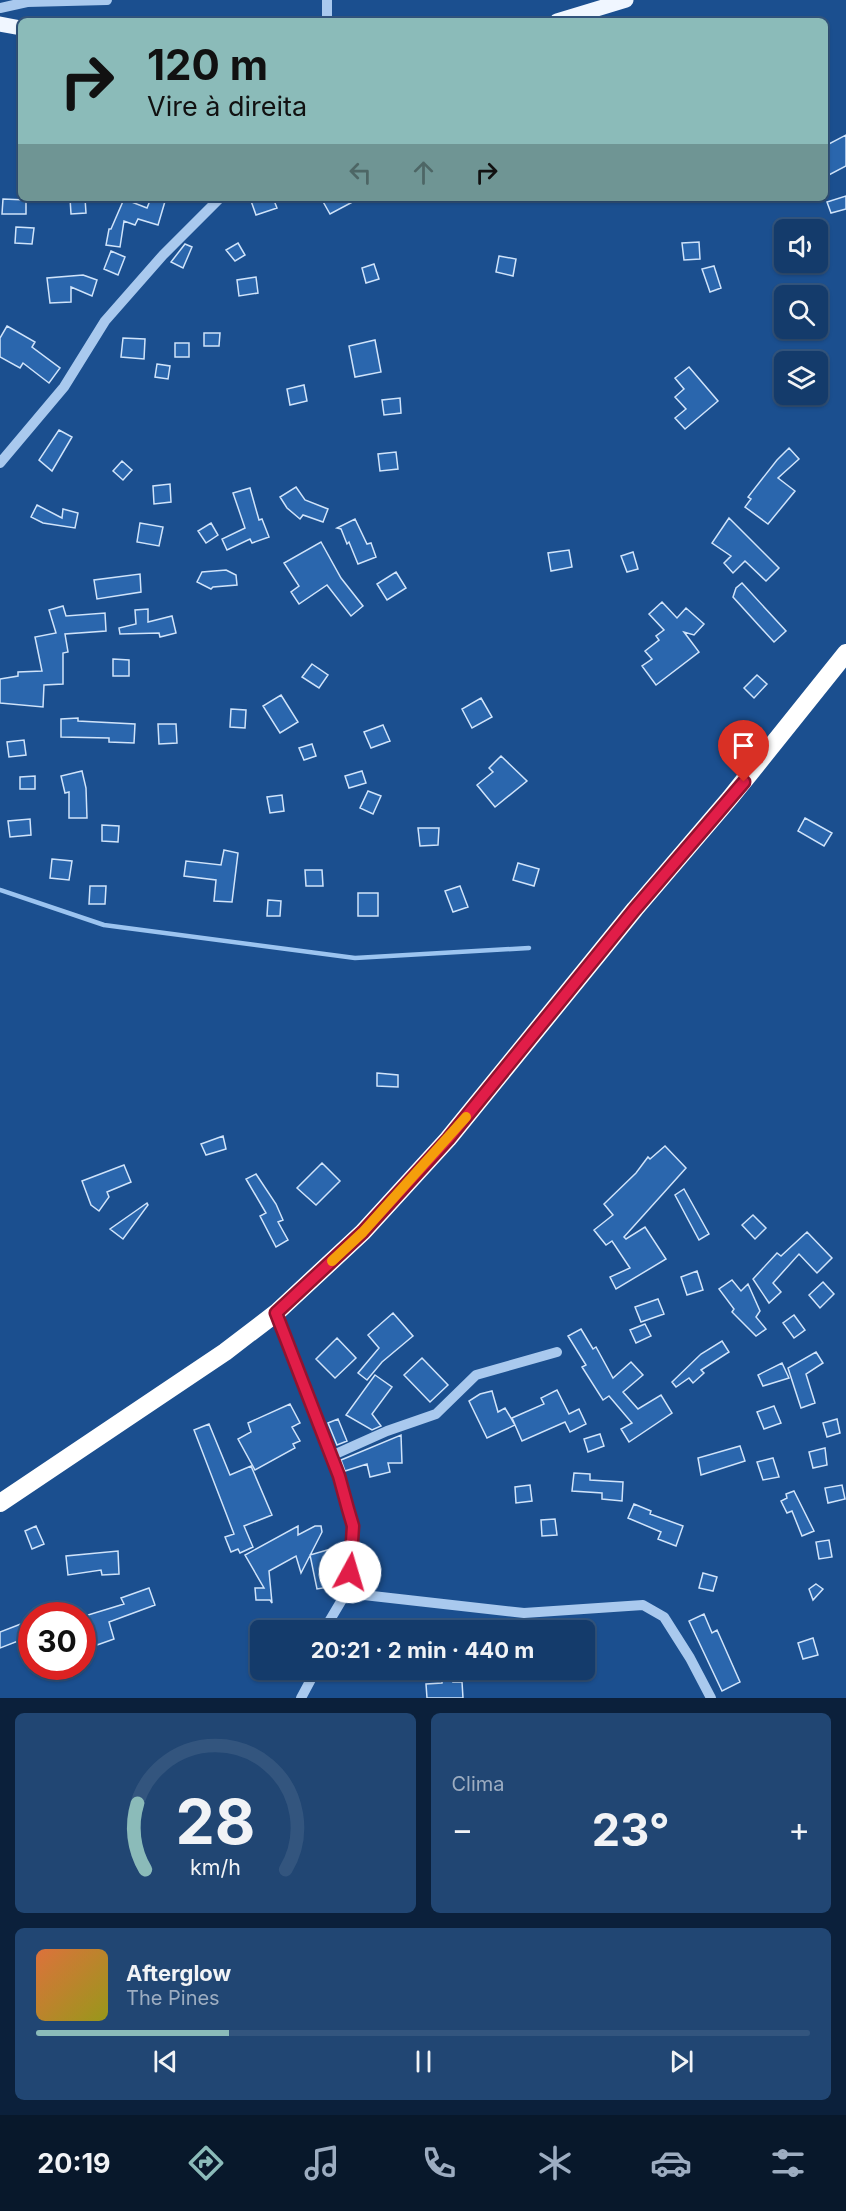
<!DOCTYPE html>
<html lang="pt">
<meta charset="utf-8">
<style>
body{margin:0;font-family:Inter,sans-serif;background:#214673;color:#f1f3f6;height:100vh;display:flex;flex-direction:column;font-size:22px;white-space:nowrap}
*{box-sizing:border-box;margin:0}
p{font-size:20px;color:#9dadc1}
.icon{flex:none;width:33px;height:33px;fill:none;stroke:currentColor;stroke-width:2;stroke-linecap:round;stroke-linejoin:round}
.map{position:relative;height:1698px;overflow:hidden}
.details{display:flex;flex-direction:column;gap:15px;padding:15px;background:#0b203b;flex:1}
.details>*{flex:none}
.banner{position:absolute;left:18px;top:18px;width:810px;height:183px;border-radius:9px;box-shadow:0 2px 4px #0004,0 0 0 2px #33557e;background:#8bbbb9;color:#111;overflow:hidden}
.controls{position:absolute;left:774px;top:219px;display:grid;gap:12px}
.controls a{display:grid;place-items:center;width:54px;height:54px;border-radius:9px;background:#143b6b;box-shadow:0 2px 4px #0004,0 0 0 2px #33557e;font-size:30px}
.speed{position:absolute;left:18px;top:1602px;display:flex;gap:12px;font-size:30px;font-weight:700;text-align:center}
.speed>*{display:grid;place-content:center;width:78px;height:78px;border-radius:50%;background:#143b6b;box-shadow:0 2px 4px #0004,0 0 0 2px #33557e;line-height:1}
.speed .limit{border:9px solid #d22;background:#fff;color:#111}
.pin{position:absolute;display:grid;place-items:center;width:51px;height:51px;color:#fff;margin:-62px -26px;border-radius:50% 50% 50% 0;rotate:-45deg;box-shadow:0 0 6px #0007}
.pin .icon{rotate:45deg}
.me{position:absolute;width:66px;margin:-33px;rotate:6deg;stroke-linejoin:round;filter:drop-shadow(0 0 4px #0008)}
.turn{display:flex;align-items:center;gap:21px;height:126px;padding:0 30px;font-size:27px}
.turn .icon{width:78px;height:78px;stroke-width:2.5}
.turn b{display:block;font-size:42px;line-height:51px}
.lanes{display:flex;align-items:center;height:57px;padding:0 30px;background:#0003;justify-content:center;gap:30px;direction:ltr}
.lanes .off{opacity:.35}
.big{font-size:45px;font-weight:700;line-height:1.1}
.details .tile{flex:1;display:flex;flex-direction:column;justify-content:center;gap:9px;min-width:0;padding:0 21px;border-radius:9px;background:#214673}
.details .dial{align-items:center;gap:0}
.dial svg{height:156px;overflow:visible;fill:none;stroke:#33557e;stroke-width:7;stroke-linecap:round;text-anchor:middle}
.dial text{fill:#f1f3f6;stroke:none}
.song{display:flex;align-items:center;gap:18px}
.cover{width:72px;height:72px;border-radius:9px;background:linear-gradient(135deg,hsl(20 70% 55%),hsl(60 70% 35%))}
.played{height:6px;border-radius:3px;background:linear-gradient(90deg,#8bbbb9 25%,#33557e 25%)}
.keys{display:flex;justify-content:space-around;direction:ltr}
.heat{display:flex;justify-content:space-between;align-items:center;font-size:33px;direction:ltr}
.details .tiles{flex:1;display:grid;gap:15px;grid-template-columns:1fr 1fr}
.tile:last-child{grid-column:span 2}
.trip{position:absolute;left:250px;top:1620px;width:345px;height:60px;border-radius:9px;background:#143b6b;box-shadow:0 2px 4px #0004,0 0 0 2px #33557e;font-weight:700;line-height:60px;text-align:center}
.dock{display:flex;height:96px;justify-content:space-around;align-items:center;background:#08182b;color:#9dadc1}
.dock .icon{width:42px;height:42px}
.dock .current{color:#8bbbb9}
.dock b{font-size:27px;color:#f1f3f6}
.map>svg:first-child{display:block}
.lines{fill:none;stroke-linecap:round;stroke-linejoin:round}
.stream{stroke:#9cc4f0;stroke-width:4.5}
.building{fill:#2a66ad;stroke:#cfe3fa;stroke-width:1.5}
.minor{stroke:#a9c9ee;stroke-width:10}
.major{stroke:#f0f6ff;stroke-width:15}
.highway{stroke:#fff;stroke-width:18}
.route-casing{stroke:#92132f;stroke-width:15}
.route{stroke:#e11d48;stroke-width:10}
.slow{stroke:#f59e0b;stroke-width:10}
</style>
<div class="map">
<svg width="846" height="1698" viewBox="0 0 846 1698">
<rect width="100%" height="100%" fill="#1b4f8f"/>
<g class="lines">
<!-- stream -->
<path class="stream" d="M0,890L104,925L355,958L529,948"/>
</g>
<!-- building -->
<path class="building" d="M846,135V166L825,177V146Z
M846,196V209L831,213L827,202Z
M70,198H85L86,213L71,214Z
M151,198H166L158,225L138,219L135,225L124,221L120,247L106,245L109,229H111L124,199L147,208Z
M250,198H273L277,208L256,215Z
M321,198H360L330,214Z
M3,199L26,200V214H2Z
M16,227L34,228L32,244L15,243Z
M699,242L700,259L684,260L682,243Z
M238,243L245,255L235,261L226,250Z
M185,244L192,247L183,268L171,262Z
M111,251L125,257L118,275L104,269Z
M499,256L516,259L513,276L496,272Z
M374,264L379,279L366,283L362,268Z
M714,266L721,288L710,292L702,269Z
M83,275L97,280L92,296L71,287V302L50,303L47,278Z
M256,277L258,293L239,296L237,280Z
M7,326L35,342L32,347L60,368L49,383L23,363L20,368L0,357V338Z
M204,333H220L219,346H204Z
M123,338L145,339L144,359L121,357Z
M375,340L381,372L355,377L349,346Z
M175,343H189V357H175Z
M157,364L170,366L168,379L155,377Z
M689,367L718,401L685,429L675,418L686,409L675,397L684,389L675,378Z
M304,385L307,401L290,405L287,389Z
M400,398L401,413L384,415L382,400Z
M59,430L72,437L52,471L39,460Z
M789,448L799,459L778,478L795,491L768,524L745,507L751,499L748,497L777,460Z
M396,452L398,469L380,471L378,454Z
M122,461L132,470L123,480L113,471Z
M170,484L171,502L154,504L153,486Z
M296,487L305,500L328,509L323,522L303,515L300,519L287,508L280,497Z
M250,488L259,520L262,519L269,537L252,543L250,539L227,550L222,539L245,528L233,493Z
M37,505L62,518L63,509L78,513L75,528L43,523L31,517Z
M729,518L779,568L766,581L745,561L733,573L724,563L731,556L712,543Z
M355,519L367,544L371,543L376,557L358,564L349,542L347,544L341,529L337,528Z
M140,523L163,527L159,546L137,542Z
M211,523L218,535L206,543L198,531Z
M321,542L341,578L363,606L351,616L327,585L299,604L291,592L299,586L284,563Z
M569,550L572,567L551,571L548,553Z
M633,552L638,569L627,572L621,556Z
M226,570L236,575L237,585L213,587L211,589L197,582L202,572Z
M396,572L406,588L387,600L377,584Z
M140,574L141,592L97,599L94,580Z
M742,583L786,631L774,642L733,597L736,588Z
M662,602L677,618L686,608L704,624L694,635L684,632L699,652L656,685L642,666L652,659L645,651L659,640L656,636L664,630L649,614Z
M63,606L66,616L105,613L106,631L65,634L68,652L63,653V684L44,685L43,707L0,703V679L18,676V672L42,671L35,637L56,633L49,610Z
M148,609V622L172,616L176,633L160,637L159,633L120,634L119,628L136,624L135,610Z
M113,659L129,660V676H113Z
M312,664L328,675L319,688L302,677Z
M757,675L767,684L754,698L744,688Z
M281,695L298,722L280,733L263,706Z
M481,698L492,717L472,728L462,709Z
M231,709L246,710L245,728L230,727Z
M78,718V721L135,724L134,743L109,742V738L61,737V719Z
M158,724H176L177,743L159,744Z
M383,725L390,741L371,748L364,732Z
M24,740L26,755L9,757L7,742Z
M312,744L316,756L304,760L299,748Z
M501,756L527,781L495,807L477,785L493,772L489,768Z
M82,771L86,788L87,818H69V792L65,793L61,776Z
M362,771L366,783L349,788L345,776Z
M35,776V789H20V777Z
M368,791L381,796L373,814L360,808Z
M282,795L284,811L270,813L267,797Z
M805,818L832,833L824,846L798,831Z
M30,819L31,835L10,837L8,821Z
M102,825L119,826L118,842L102,841Z
M418,828H439L438,845L420,846Z
M224,850L238,853L232,902L214,901L216,880L184,876L186,861L221,865Z
M52,859L72,861L69,880L50,878Z
M518,863L539,869L534,886L513,880Z
M305,870H322L323,886H306Z
M90,886H106L105,904H89Z
M460,886L468,907L453,912L445,891Z
M358,893H378V916H358Z
M268,900L281,901L280,916H267Z
M377,1073L398,1075V1087L377,1086Z
M223,1136L226,1149L206,1155L201,1144Z
M665,1146L686,1168L624,1237L626,1239L645,1227L666,1259L616,1289L610,1277L630,1268L612,1241L606,1245L594,1230L613,1215L604,1204L636,1173L648,1157L650,1159Z
M322,1163L340,1181L316,1205L297,1188Z
M124,1165L131,1182L107,1192L109,1197L99,1211L91,1205L82,1181Z
M256,1174L276,1204L283,1220L278,1222L288,1240L276,1247L260,1216L266,1213L246,1179Z
M684,1189L709,1234L699,1240L675,1195Z
M147,1203L148,1205L123,1239L110,1229Z
M753,1215L766,1228L755,1239L742,1225Z
M807,1232L832,1258L817,1273L799,1254L773,1283L781,1292L769,1303L753,1279L777,1253L781,1256Z
M697,1271L703,1290L687,1295L681,1277Z
M732,1280L741,1291L748,1284L760,1311L756,1317L766,1329L756,1336L732,1312L734,1309L719,1289Z
M823,1282L834,1294L820,1308L809,1295Z
M658,1299L664,1314L641,1322L635,1307Z
M393,1313L413,1336L382,1362L367,1380L358,1373L379,1348L368,1335Z
M794,1315L805,1330L794,1338L783,1323Z
M645,1324L651,1336L636,1343L630,1330Z
M581,1329L593,1349L596,1347L613,1378L631,1362L643,1375L623,1392L638,1409L661,1395L672,1413L629,1442L621,1429L632,1423L609,1396L603,1400L582,1367L586,1365L568,1336Z
M337,1338L356,1358L335,1378L316,1359Z
M722,1341L729,1352L701,1370L704,1373L693,1383L689,1378L676,1387L672,1382L701,1354Z
M816,1352L823,1363L806,1374L815,1403L801,1408L788,1368Z
M422,1358L448,1385L430,1402L404,1375Z
M782,1363L789,1378L763,1386L758,1375Z
M375,1375L392,1387L372,1414L381,1426L372,1430L346,1415Z
M557,1390L569,1414L579,1409L586,1424L570,1432L565,1422L522,1441L512,1418L544,1404L541,1398Z
M492,1391L498,1412L505,1408L515,1425L487,1438L469,1401L480,1394Z
M290,1404L300,1423L292,1427L300,1441L293,1444L295,1448L255,1470L238,1439L251,1432L248,1423Z
M774,1406L781,1423L764,1429L757,1412Z
M338,1419L347,1441L337,1445L328,1423Z
M837,1419L840,1433L827,1437L823,1423Z
M209,1424L230,1475L251,1466L272,1515L244,1526L253,1547L240,1553L238,1549L231,1552L225,1537L234,1534L194,1430Z
M600,1434L604,1446L588,1452L584,1439Z
M401,1435L402,1463H388L390,1472L370,1477L367,1464L345,1471L341,1460Z
M740,1446L745,1461L701,1475L698,1458Z
M825,1448L827,1465L813,1468L809,1452Z
M773,1458L779,1477L763,1480L757,1462Z
M574,1473L590,1474V1480L623,1482L622,1501L602,1499V1493L572,1491Z
M530,1485L532,1501L516,1503L515,1487Z
M842,1485L845,1499L828,1503L825,1488Z
M794,1491L814,1531L802,1536L792,1511L787,1513L781,1501L787,1498L786,1494Z
M634,1504L651,1511L650,1514L683,1526L676,1546L658,1539L661,1532L628,1518Z
M555,1519L557,1535L542,1536L541,1520Z
M36,1526L44,1544L32,1549L25,1531Z
M298,1526V1535L315,1526H321L322,1532L301,1573L296,1556L269,1571L272,1603L270,1600H256L255,1588H264L245,1555Z
M829,1540L832,1557L819,1559L816,1542Z
M341,1546L345,1557L325,1563L329,1587L317,1589L310,1555Z
M118,1551L119,1574L102,1575L101,1570L68,1575L66,1556Z
M703,1573L717,1577L713,1591L699,1588Z
M816,1584L823,1589L813,1600L809,1589Z
M149,1588L155,1605L109,1622L114,1639L97,1645L88,1615L124,1604L121,1598Z
M704,1614L712,1633L717,1630L740,1682L722,1691L689,1621Z
M26,1622L31,1636L0,1648V1632Z
M813,1638L818,1655L803,1659L798,1643Z
M443,1671L454,1672L453,1682H462L463,1698H427L426,1684L442,1683Z"/>
<g class="lines">
<!-- minor -->
<path class="minor" d="M0,8L27,2L107,0
M327,21V0
M0,463L64,387L105,321L163,255L220,198
M276,1313L339,1476L353,1526V1552L346,1593L524,1613L643,1605L664,1617L690,1658L711,1698
M331,1456L387,1431L436,1414L476,1375L557,1352
M324,1630L346,1593
M301,1698L316,1670"/>
<!-- major -->
<path class="major" d="M557,21L626,0
M0,24L21,28"/>
<!-- highway -->
<path class="highway" d="M0,1503L225,1352L276,1313L363,1232L448,1139L635,909L730,798L846,653"/>
</g>
<g class="lines">
<!-- route casing -->
<g class="route-casing">
<path id="route" d="M350,1572L353,1526L348,1509L339,1476L276,1313L363,1232L448,1139L635,909L744,782"/>
</g>
<!-- route -->
<use href="#route" class="route"/>
<!-- slow -->
<path class="slow" d="M332,1261L363,1232L466,1117"/>
</g>
</svg>
<div class="controls">
<a><svg class="icon" aria-label="sound" viewBox="0 0 24 24"><path d="M4 9h4l5-4v14l-5-4H4zM17 9q2 3 0 6"/></svg></a>
<a><svg class="icon" aria-label="search" viewBox="0 0 24 24"><circle cx="10" cy="10" r="6"/><path d="M15 15l6 6"/></svg></a>
<a><svg class="icon" aria-label="layers" viewBox="0 0 24 24"><path d="M12 4l9 5-9 5-9-5zM3 14l9 5 9-5"/></svg></a>
</div>
<div class="speed"><div class="limit">30</div></div>
<div class="pin" style="left:744px;top:782px;background:#d93025"><svg class="icon" aria-label="arrive" viewBox="0 0 24 24"><path d="M6 21V4h12l-3 4 3 4H6"/></svg></div>
<svg class="me" style="left:350px;top:1572px" viewBox="-20 -20 40 40"><circle r="19" fill="#fff"/><path d="M0-13L10 11 0 6-10 11z" fill="#e11d48"/></svg>
<div class="trip">20:21 · 2 min · 440 m</div>
<div class="banner">
<div class="turn"><svg class="icon" aria-label="right" viewBox="0 0 24 24"><path d="M7 20v-9h11M14 6l5 5-5 5"/></svg><div><b>120 m</b>Vire à direita</div></div>
<div class="lanes"><svg class="icon off" aria-label="left" viewBox="0 0 24 24"><path d="M17 20v-9H6M10 6l-5 5 5 5"/></svg><svg class="icon off" aria-label="ahead" viewBox="0 0 24 24"><path d="M12 20V5M6 11l6-6 6 6"/></svg><svg class="icon" aria-label="right" viewBox="0 0 24 24"><path d="M7 20v-9h11M14 6l5 5-5 5"/></svg></div>
</div>
</div>
<section class="details">
<div class="tiles">
<div class="tile dial"><svg viewBox="0 0 100 80">
<path d="M14 69A42 42 0 1 1 86 69"/>
<path d="M14 69A42 42 0 0 1 10 35" stroke="#8bbbb9"/>
<text x="50" y="56" font-size="32" font-weight="700">28</text>
<text x="50" y="72" font-size="11">km/h</text>
</svg></div>
<div class="tile"><p>Clima</p>
<div class="heat"><a>−</a><b class="big">23°</b><a>+</a></div>
</div>
<div class="tile">
<div class="song"><i class="cover"></i><div><b>Afterglow</b><p>The Pines</p></div></div>
<div class="played"></div>
<div class="keys"><svg class="icon" aria-label="previous" viewBox="0 0 24 24"><path d="M18 5L8 12l10 7zM5 5v14"/></svg><svg class="icon" aria-label="pause" viewBox="0 0 24 24"><path d="M8 5v14M16 5v14"/></svg><svg class="icon" aria-label="next" viewBox="0 0 24 24"><path d="M6 5l10 7-10 7zM19 5v14"/></svg></div>
</div>
</div>
</section>
<nav class="dock">
<b>20:19</b>
<svg class="icon current" aria-label="directions" viewBox="0 0 24 24"><path d="M12 3l9 9-9 9-9-9zM9 14v-3h6M13 9l2 2-2 2"/></svg>
<svg class="icon" aria-label="music" viewBox="0 0 24 24"><path d="M9 18V5l10-2v13"/><circle cx="6" cy="18" r="3"/><circle cx="16" cy="16" r="3"/></svg>
<svg class="icon" aria-label="phone" viewBox="0 0 24 24"><path d="M5 4h4l2 5-3 2q2 4 5 5l2-3 5 2v4C11 20 4 13 5 4z"/></svg>
<svg class="icon" aria-label="climate" viewBox="0 0 24 24"><path d="M12 3v18M4 7l16 10M4 17L20 7"/></svg>
<svg class="icon" aria-label="car" viewBox="0 0 24 24"><path d="M5 17H2v-5l4-1 3-4h7l3 4 3 1v5h-3M9 17h6M6 11h13"/><circle cx="7" cy="17" r="2"/><circle cx="17" cy="17" r="2"/></svg>
<svg class="icon" aria-label="filters" viewBox="0 0 24 24"><path d="M4 7h16M4 17h16"/><circle cx="9" cy="7" r="2"/><circle cx="15" cy="17" r="2"/></svg>
</nav>
